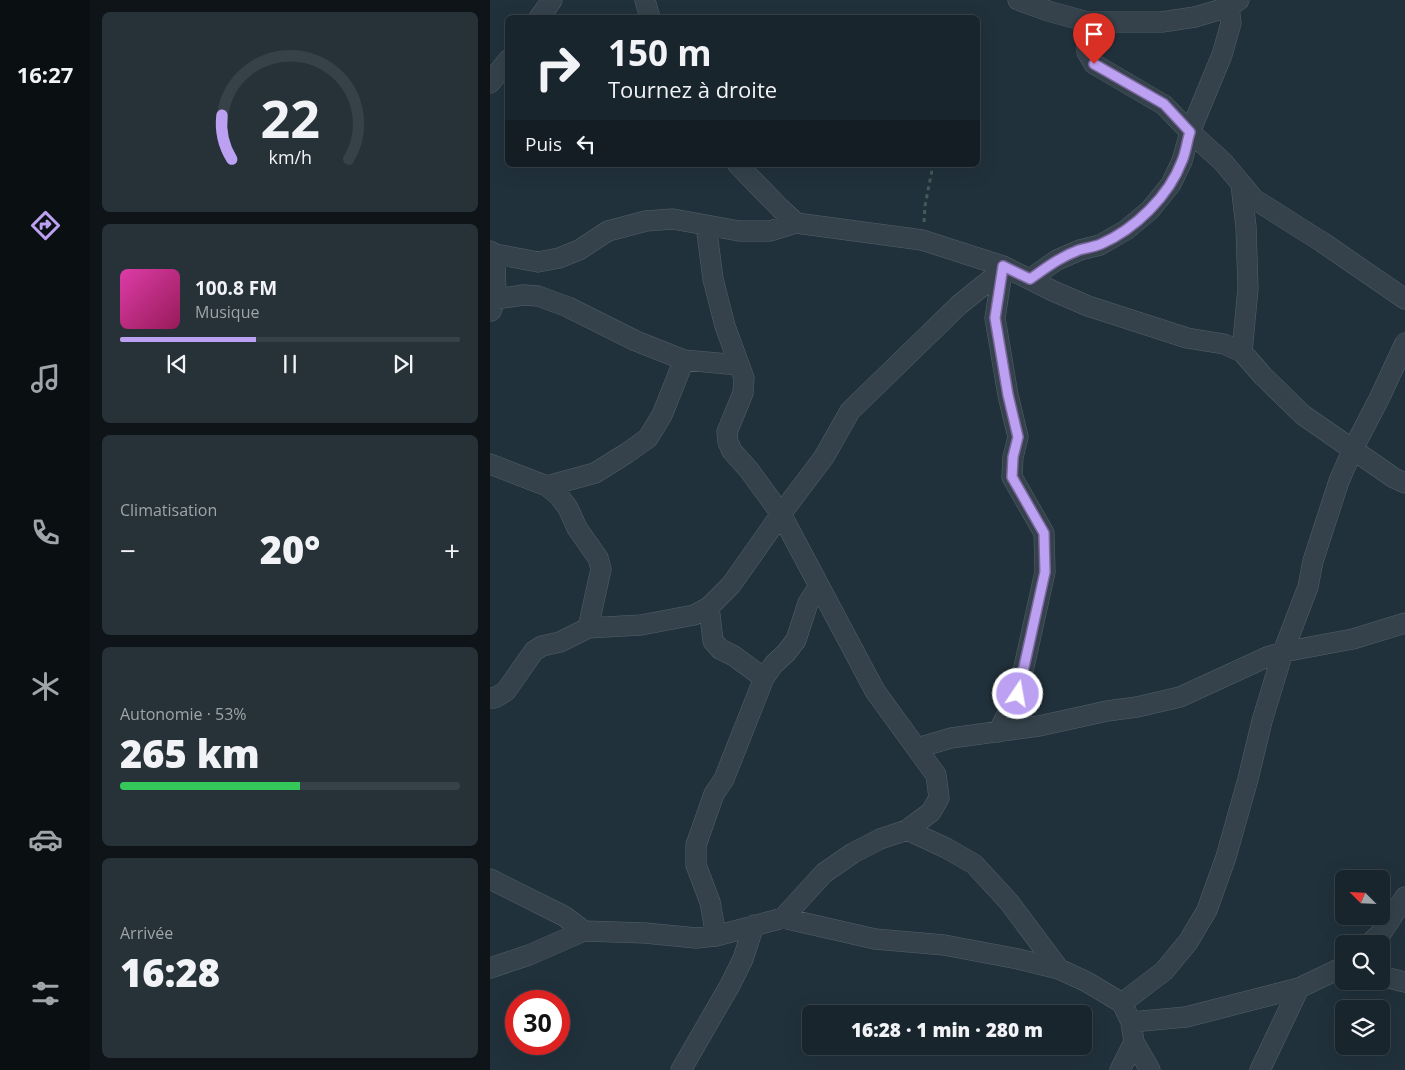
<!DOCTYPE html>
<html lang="fr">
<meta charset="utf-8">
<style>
body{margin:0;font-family:"Open Sans",sans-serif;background:#263138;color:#f1f3f6;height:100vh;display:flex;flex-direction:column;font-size:19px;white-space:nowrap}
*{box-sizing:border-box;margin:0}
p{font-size:16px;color:#9fa5a9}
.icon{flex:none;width:28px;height:28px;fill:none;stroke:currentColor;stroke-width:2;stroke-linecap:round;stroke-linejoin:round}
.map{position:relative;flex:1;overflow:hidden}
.details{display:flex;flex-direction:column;gap:12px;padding:12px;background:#0e1418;width:400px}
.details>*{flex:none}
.banner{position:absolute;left:15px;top:15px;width:475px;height:152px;border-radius:8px;box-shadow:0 5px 20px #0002,0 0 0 1px #374248;background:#19252c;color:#f1f3f6;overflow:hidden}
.needle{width:32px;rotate:294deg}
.fabs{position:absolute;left:845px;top:870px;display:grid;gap:10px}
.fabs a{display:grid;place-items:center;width:55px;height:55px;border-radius:8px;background:#19252c;box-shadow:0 5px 20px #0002,0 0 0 1px #374248;font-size:25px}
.speed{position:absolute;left:15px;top:990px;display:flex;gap:10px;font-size:25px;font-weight:700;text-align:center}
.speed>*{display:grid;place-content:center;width:65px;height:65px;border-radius:50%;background:#19252c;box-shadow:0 5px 20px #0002,0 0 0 1px #374248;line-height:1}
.speed .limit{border:8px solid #d22;background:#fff;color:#111}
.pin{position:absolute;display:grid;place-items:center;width:42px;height:42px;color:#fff;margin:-51px -21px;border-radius:50% 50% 50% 0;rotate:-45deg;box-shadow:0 0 5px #0007}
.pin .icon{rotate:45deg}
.me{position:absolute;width:55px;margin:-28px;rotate:12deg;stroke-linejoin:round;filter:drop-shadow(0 0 4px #0008)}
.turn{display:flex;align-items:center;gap:18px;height:105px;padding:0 20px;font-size:22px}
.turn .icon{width:65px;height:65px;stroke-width:2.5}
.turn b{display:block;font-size:35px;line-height:42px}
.then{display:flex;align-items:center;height:48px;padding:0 20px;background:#0003;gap:10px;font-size:19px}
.big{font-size:38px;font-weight:800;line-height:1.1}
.details .card{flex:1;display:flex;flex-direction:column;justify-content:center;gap:8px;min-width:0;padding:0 18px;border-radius:8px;background:#263138}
.details .dial{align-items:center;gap:0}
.dial svg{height:130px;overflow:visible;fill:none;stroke:#374248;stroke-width:7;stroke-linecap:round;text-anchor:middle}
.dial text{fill:#f1f3f6;stroke:none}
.song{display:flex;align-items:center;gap:15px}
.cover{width:60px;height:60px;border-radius:8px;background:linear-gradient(135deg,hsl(320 70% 55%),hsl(330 70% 35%))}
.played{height:5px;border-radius:2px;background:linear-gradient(90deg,#bca0f2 40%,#374248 40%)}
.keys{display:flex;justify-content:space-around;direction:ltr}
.heat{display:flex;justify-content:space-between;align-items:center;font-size:28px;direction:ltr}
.charge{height:8px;border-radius:4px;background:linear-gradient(90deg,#34c759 53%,#374248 0)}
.trip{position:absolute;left:312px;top:1005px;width:290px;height:50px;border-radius:8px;background:#19252c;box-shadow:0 5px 20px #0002,0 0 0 1px #374248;font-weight:800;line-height:50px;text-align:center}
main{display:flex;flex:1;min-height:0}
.tab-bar{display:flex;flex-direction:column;width:90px;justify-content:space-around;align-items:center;background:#0a0f12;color:#9fa5a9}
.tab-bar .icon{width:35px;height:35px}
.tab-bar .current{color:#bca0f2}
.tab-bar b{font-size:22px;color:#f1f3f6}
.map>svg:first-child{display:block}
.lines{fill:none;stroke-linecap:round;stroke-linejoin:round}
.street-casing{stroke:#536069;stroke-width:21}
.path{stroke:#435a59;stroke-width:3;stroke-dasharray:4 4;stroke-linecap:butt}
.street{stroke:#35424b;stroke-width:20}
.route-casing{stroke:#7a689d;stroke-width:12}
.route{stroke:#bca0f2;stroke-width:9}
</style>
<main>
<nav class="tab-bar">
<b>16:27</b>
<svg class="icon current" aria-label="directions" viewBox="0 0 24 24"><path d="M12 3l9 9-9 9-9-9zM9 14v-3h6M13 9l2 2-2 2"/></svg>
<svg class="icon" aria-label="music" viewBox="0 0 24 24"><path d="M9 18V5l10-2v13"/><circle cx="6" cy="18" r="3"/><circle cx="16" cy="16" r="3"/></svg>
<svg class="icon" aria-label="phone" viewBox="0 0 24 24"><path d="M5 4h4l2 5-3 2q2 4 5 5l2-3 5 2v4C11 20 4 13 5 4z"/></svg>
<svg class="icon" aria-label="climate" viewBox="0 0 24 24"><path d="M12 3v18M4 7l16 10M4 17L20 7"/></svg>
<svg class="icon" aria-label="car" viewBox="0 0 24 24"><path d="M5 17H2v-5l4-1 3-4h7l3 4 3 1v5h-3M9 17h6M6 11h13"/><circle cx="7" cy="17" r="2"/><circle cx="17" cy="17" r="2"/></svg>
<svg class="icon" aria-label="filters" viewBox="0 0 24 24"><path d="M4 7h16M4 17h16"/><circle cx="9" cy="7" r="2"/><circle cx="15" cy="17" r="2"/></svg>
</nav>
<section class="details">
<div class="card dial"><svg viewBox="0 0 100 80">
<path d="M14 69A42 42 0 1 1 86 69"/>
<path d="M14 69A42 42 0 0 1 8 42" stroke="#bca0f2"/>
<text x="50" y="56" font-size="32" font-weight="700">22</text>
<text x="50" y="72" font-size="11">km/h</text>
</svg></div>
<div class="card">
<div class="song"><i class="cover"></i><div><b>100.8 FM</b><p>Musique</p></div></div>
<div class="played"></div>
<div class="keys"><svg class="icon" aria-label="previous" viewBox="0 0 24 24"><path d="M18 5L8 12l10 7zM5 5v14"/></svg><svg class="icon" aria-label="pause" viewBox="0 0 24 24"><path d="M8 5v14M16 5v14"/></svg><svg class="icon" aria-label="next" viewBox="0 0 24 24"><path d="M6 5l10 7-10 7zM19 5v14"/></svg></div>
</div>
<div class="card"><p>Climatisation</p>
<div class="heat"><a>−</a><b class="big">20°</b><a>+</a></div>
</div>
<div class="card"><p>Autonomie · 53%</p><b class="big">265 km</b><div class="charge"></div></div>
<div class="card"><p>Arrivée</p><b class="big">16:28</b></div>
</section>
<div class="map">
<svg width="915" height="1070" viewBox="0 0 915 1070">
<rect width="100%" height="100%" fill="#21313b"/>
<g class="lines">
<!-- street casing -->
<g class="street-casing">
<path id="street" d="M155,0L160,18
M528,0L558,11L598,22H672L705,17L739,7L749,0
M49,18L62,0
M598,22L597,52L604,64L674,105L700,132L733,162L764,199L832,242L915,299
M0,83L18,60
M248,165L290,208L306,223L432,240L513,266L563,291L598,306L697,338L734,344L752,352L773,376L813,415L904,478L915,483
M751,184L756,227L758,288L752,352
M0,251L5,254L48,262L69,258L89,250L118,231L156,221L183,219L249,231H280L306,223
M540,279L567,260L590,250L610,245L636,230L660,210L681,184L692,161L700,132L732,55L741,23L739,7
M0,300L33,295L48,296L78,307L146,341L194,360L249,365
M1,311L6,299L5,254
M0,464L57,486L69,496L78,508L87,528L108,558L111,569L98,628
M57,486L105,473L137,453L158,438L172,415L194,360
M219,607L223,641L230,649L244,656L274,678
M0,698H5L16,691L44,651L52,646L70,642L98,628L151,625L204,615L219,607L241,585L291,514L334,457L360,411L469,305L500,280L511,278
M508,732L528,694L555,572L554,533L522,477L523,457L528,437L518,395L505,318L513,266
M427,748L461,738L549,726L617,711L647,707L690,697L777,657L793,652L818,587L823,561L849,481L863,449L890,397L915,343
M417,830L456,848L484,864L519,902L569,969
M0,879L74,916L94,931
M293,918L385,939L454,945L528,959L569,969L597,982L632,1003L641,1022L644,1042L630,1070
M226,936L220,902L206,865V845L224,794L234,779L274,678L284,664L296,653L306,640L318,603L329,586
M879,944L892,932L915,897
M0,968L39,955L94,931L155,933L206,938L226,936L293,918L334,873L363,853L390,839L417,830L441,812L449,798L446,775L385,691L291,514L259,470L242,451L238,442L237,432L253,393L254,378L235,326L223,279L216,225
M891,976L915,982
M632,1003L674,971L698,942L717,910L736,857L758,779L772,721L793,652L863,639L915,623
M641,1022L696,1017L809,988L851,968L854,966
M644,1042L660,1070
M191,1070L240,985L253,959L264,925
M770,1070L809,988"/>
</g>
<!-- path -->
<path class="path" d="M434,222L435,206L443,165"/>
<!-- street -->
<use href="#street" class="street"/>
</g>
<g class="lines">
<!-- route casing -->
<g class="route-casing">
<path id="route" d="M528,694L555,572L554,533L522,477L523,457L528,437L518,395L505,318L513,266L540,279C556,268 570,257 589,250C596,248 604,247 611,244C645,229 679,196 692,161C696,152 697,141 700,132L674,104L604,64"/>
</g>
<!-- route -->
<use href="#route" class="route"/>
</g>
</svg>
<div class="fabs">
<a><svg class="needle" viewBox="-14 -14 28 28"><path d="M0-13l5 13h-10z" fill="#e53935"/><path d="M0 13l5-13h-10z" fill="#9fa5a9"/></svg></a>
<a><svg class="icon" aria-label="search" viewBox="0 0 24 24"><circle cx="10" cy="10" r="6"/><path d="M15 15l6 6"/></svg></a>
<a><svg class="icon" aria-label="layers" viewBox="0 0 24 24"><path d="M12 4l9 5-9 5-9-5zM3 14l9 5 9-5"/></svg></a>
</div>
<div class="speed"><div class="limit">30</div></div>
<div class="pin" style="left:604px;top:64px;background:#d93025"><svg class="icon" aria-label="arrive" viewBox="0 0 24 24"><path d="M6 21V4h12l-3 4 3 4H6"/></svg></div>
<svg class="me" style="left:528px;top:694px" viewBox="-20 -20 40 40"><circle r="17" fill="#bca0f2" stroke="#fff" stroke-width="3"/><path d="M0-11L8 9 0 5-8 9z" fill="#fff"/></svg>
<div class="trip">16:28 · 1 min · 280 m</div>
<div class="banner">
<div class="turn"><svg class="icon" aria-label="right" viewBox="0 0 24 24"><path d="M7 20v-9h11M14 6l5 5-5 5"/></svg><div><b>150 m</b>Tournez à droite</div></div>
<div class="then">Puis<svg class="icon" aria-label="left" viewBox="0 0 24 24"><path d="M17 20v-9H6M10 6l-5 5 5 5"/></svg></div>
</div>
</div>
</main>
